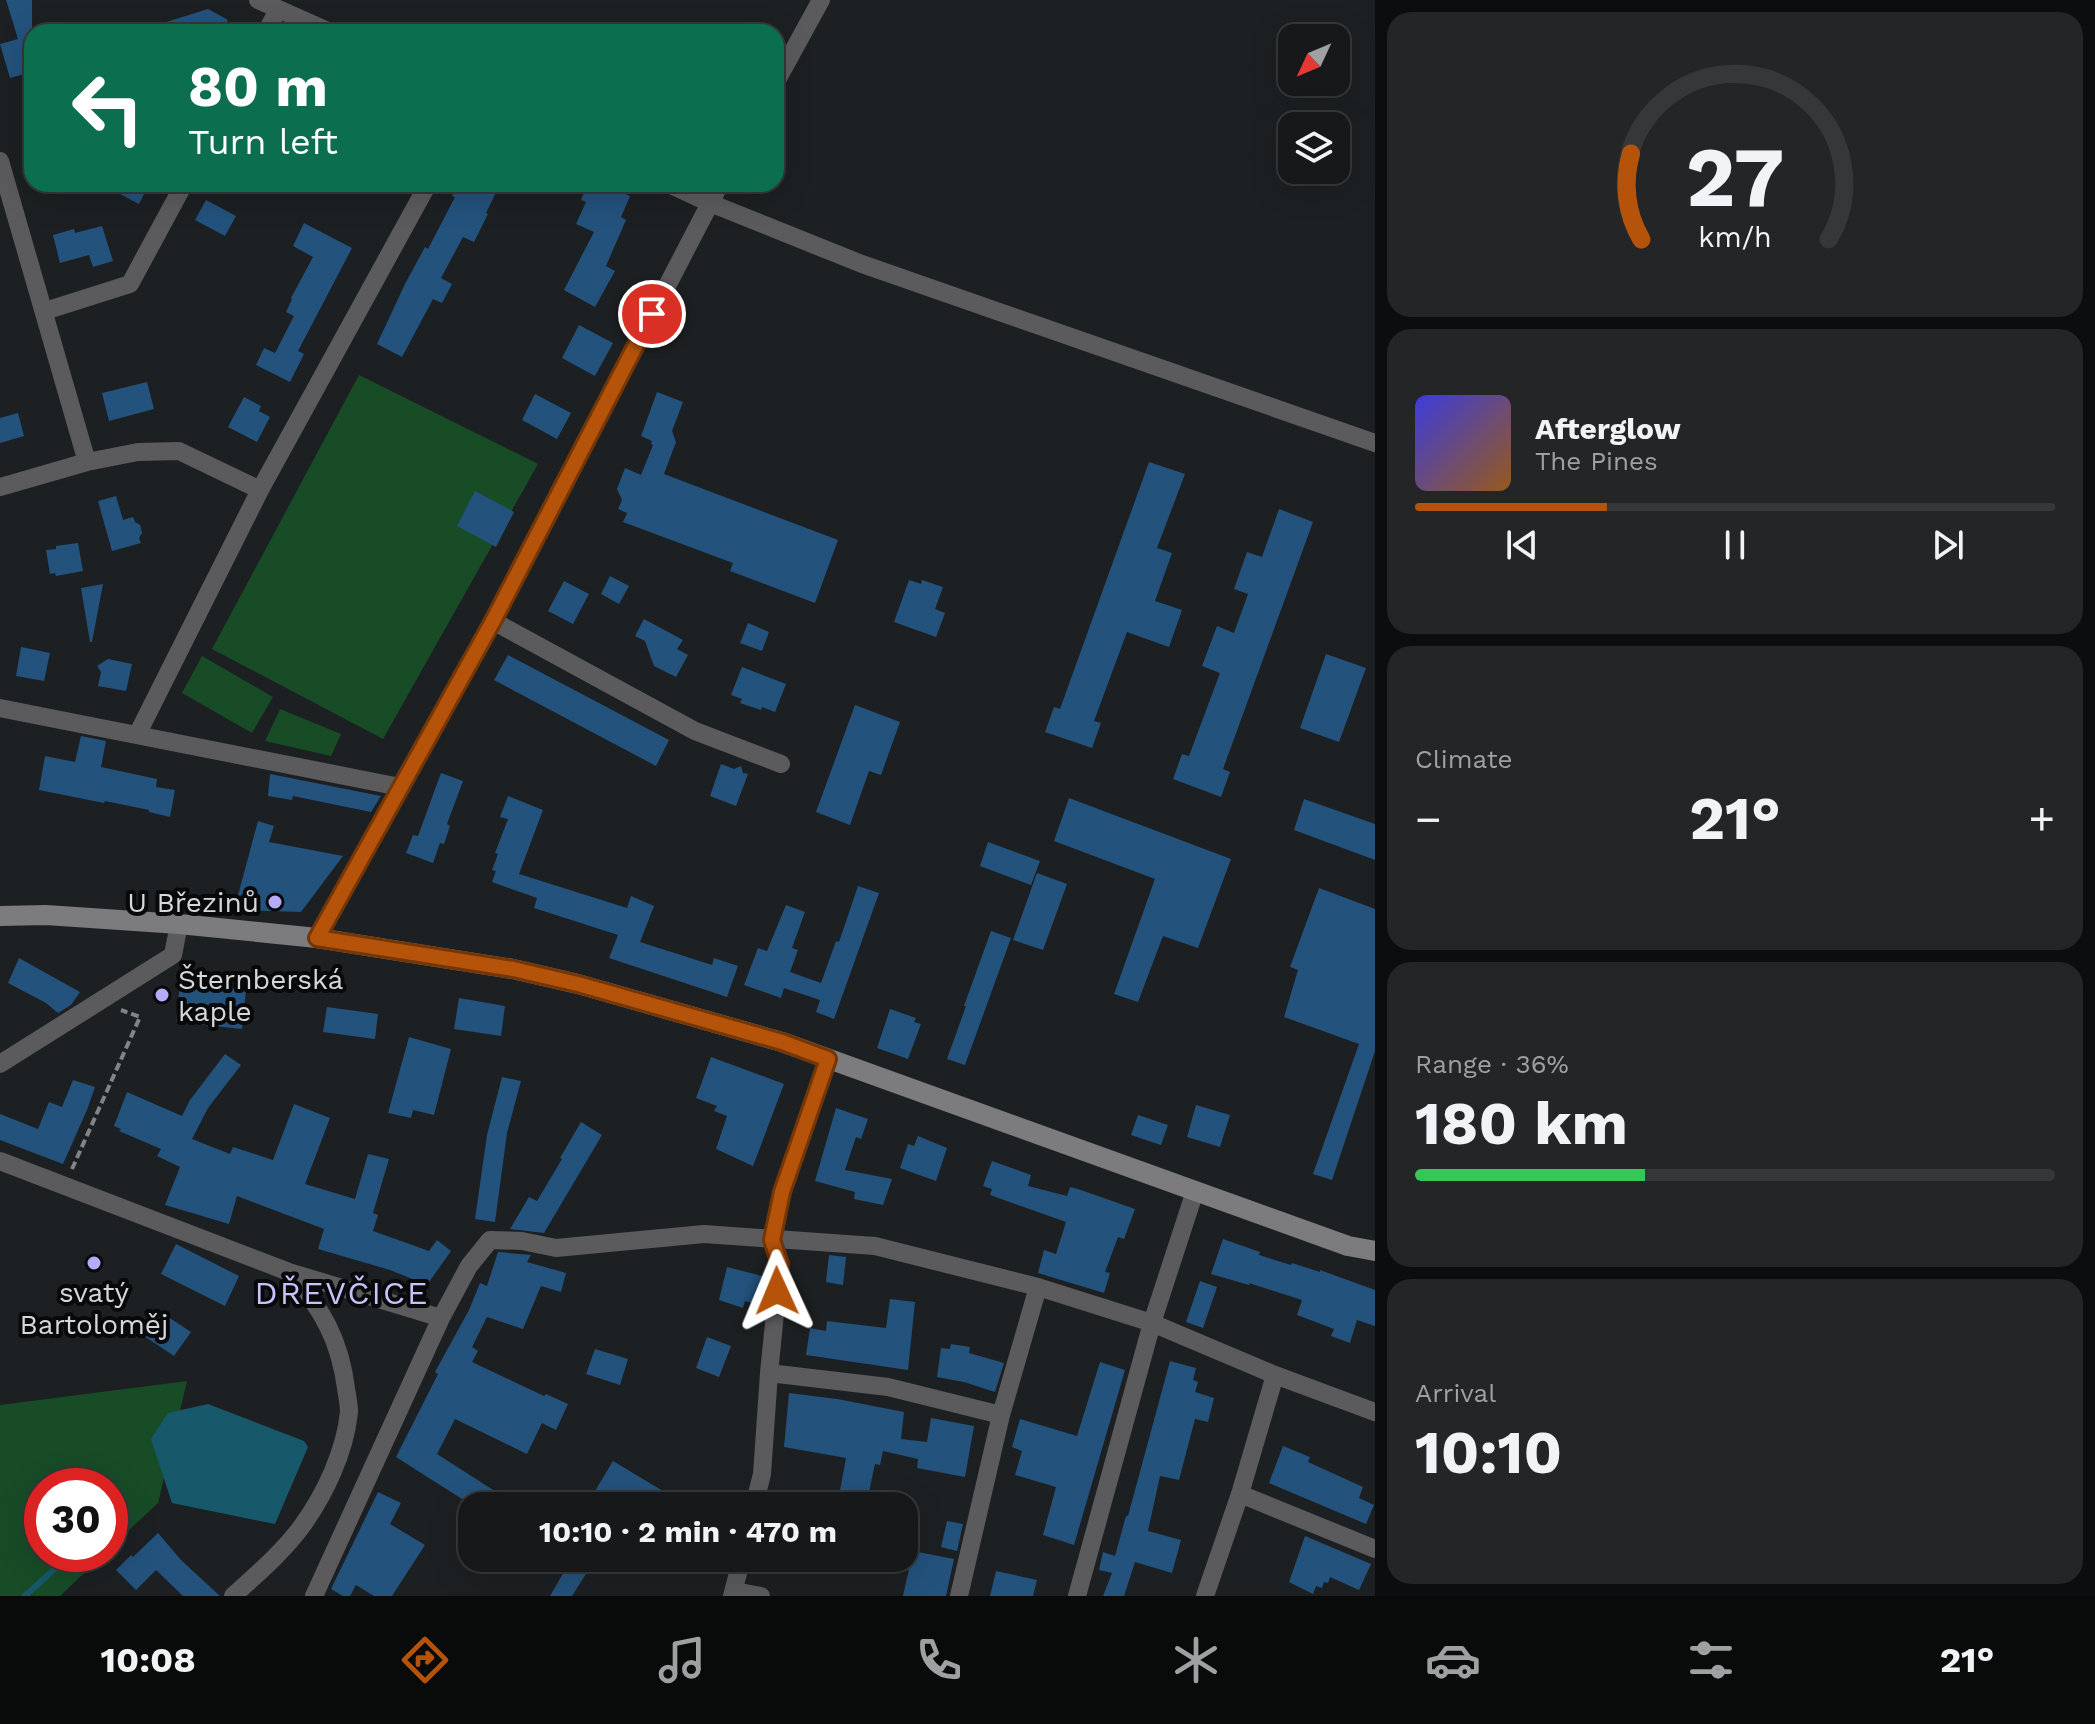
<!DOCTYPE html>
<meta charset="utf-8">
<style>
body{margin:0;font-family:"Work Sans",sans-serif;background:#232527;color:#f1f3f6;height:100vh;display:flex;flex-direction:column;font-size:30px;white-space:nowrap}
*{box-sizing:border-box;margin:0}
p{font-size:26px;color:#9ea0a2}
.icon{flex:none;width:44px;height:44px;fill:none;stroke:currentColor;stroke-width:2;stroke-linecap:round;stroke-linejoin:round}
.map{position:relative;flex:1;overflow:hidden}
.drawer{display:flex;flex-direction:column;gap:12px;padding:12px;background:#0c0d0e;width:720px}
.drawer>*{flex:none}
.banner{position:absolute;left:24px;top:24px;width:760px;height:168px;border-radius:24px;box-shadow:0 8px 32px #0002,0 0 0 2px #353739;background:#0b6e4f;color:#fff;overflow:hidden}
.needle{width:52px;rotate:226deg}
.controls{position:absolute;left:1278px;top:24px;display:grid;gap:16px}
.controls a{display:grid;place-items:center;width:72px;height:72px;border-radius:16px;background:#16181a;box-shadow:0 8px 32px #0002,0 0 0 2px #353739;font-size:40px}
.speed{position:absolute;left:24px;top:1468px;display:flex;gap:16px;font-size:40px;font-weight:700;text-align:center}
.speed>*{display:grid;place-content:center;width:104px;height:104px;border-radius:50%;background:#16181a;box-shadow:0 8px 32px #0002,0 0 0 2px #353739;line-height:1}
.speed .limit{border:12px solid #d22;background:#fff;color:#111}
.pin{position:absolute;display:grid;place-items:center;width:68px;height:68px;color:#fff;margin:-34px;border:4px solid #fff;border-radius:50%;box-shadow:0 2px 8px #0007}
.me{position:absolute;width:88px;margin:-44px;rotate:359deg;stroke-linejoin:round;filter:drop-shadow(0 0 6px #0008)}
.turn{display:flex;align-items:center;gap:28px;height:168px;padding:0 32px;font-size:36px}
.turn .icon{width:104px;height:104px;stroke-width:2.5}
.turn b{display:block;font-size:56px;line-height:68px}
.big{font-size:60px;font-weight:700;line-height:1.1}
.drawer .widget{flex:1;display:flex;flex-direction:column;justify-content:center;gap:12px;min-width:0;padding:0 28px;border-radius:24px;background:#232527}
.drawer .dial{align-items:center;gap:0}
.dial svg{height:208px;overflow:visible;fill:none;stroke:#353739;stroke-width:7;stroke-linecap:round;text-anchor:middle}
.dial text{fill:#f1f3f6;stroke:none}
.song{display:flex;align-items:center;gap:24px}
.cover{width:96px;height:96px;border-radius:12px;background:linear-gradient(135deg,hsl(240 70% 55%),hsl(30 70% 35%))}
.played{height:8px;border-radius:4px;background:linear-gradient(90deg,#b45309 30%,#353739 30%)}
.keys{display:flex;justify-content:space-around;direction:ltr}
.heat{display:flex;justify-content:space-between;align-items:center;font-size:44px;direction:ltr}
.charge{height:12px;border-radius:6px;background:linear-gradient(90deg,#34c759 36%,#353739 0)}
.trip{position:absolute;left:458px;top:1492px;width:460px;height:80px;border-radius:24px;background:#16181a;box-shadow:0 8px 32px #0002,0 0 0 2px #353739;font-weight:700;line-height:80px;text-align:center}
.tab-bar{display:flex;height:128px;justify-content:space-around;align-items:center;background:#090a0a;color:#9ea0a2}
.tab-bar .icon{width:56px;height:56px}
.tab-bar .selected{color:#b45309}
.tab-bar b{font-size:36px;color:#f1f3f6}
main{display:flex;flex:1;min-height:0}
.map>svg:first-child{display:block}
.green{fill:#174c27}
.water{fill:#17596a}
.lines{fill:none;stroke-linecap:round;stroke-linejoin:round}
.stream{stroke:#17596a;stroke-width:6}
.building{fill:#23527c}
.path{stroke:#828486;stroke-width:4;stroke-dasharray:8 4;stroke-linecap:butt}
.street{stroke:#5b5a5c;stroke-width:18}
.secondary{stroke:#7c7c7e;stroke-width:20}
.route-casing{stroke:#753606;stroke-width:20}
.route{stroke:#b45309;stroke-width:14}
.poi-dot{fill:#b4acf9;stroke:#08090a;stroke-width:3}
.labels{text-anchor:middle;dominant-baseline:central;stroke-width:8;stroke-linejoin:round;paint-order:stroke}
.poi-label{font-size:28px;fill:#d5d7d9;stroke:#08090a;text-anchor:end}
.quarter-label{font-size:32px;letter-spacing:2px;fill:#c7c2fc;stroke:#08090a}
</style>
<main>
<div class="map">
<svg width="1375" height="1596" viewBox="0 0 1375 1596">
<rect width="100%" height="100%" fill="#1d2022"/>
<!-- green -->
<path class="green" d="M359,375L538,464L383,739L212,649Z
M202,656L273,697L252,733L182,693Z
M280,709L341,734L331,756L265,741Z
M187,1381L158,1503L110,1548V1486H42V1554H104L60,1596H0V1405Z"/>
<!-- water -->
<path class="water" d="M208,1404L304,1441L308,1447L275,1524L172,1503L151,1439L168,1413Z"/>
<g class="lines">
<!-- stream -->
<path class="stream" d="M25,1596L71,1554"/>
</g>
<!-- building -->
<path class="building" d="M6,0H32V72L10,78L0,44L18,39Z
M208,9L228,20L222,32H148L147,28Z
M101,184H149L139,204Z
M458,184H500L486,213L488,214L474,242L463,237L441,278L452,284L442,303L433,299L402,357L377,344L405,284L425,247L428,249L455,197L452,196Z
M588,184H603L630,196L621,217L626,220L606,266L615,271L595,307L564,290L594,232L576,224L586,202L581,200Z
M206,200L236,216L225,236L195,220Z
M304,223L352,248L298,351L304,354L290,382L256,365L264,348L275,353L294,316L286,312L292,299L291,298L313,257L293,246Z
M102,226L113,261L93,267L89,255L60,263L53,235L74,229L75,233Z
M579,325L613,343L595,376L562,358Z
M147,382L154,409L109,421L102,393Z
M657,392L683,402L672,431L676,442L664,474L838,540L815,603L730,571L733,563L623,522L627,513L618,509L622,500L617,489L625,468L641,475L653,445L651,444L652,441L641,436Z
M535,394L571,413L557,439L522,420Z
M244,397L261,406L259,411L270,417L257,442L228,427Z
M18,413L24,436L0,443V418Z
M1149,462L1185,474L1157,548L1172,553L1155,601L1182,610L1169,647L1127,632L1094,721L1101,723L1092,748L1045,732L1054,707L1060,709Z
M475,491L514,512L496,547L457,526Z
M116,496L123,520L133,517L135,522L140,525L142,533L139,538L141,543L112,551L98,501Z
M1279,509L1313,522L1223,769L1230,772L1221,797L1173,779L1182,754L1189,756L1220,673L1202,666L1217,626L1234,633L1248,594L1234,589L1247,552L1262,557Z
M78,543L83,571L56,576L55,573L50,574L46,550L56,549V546Z
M610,576L629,586L619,604L601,594Z
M909,580L921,584L922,580L943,587L935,609L945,613L936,637L894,622Z
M564,581L589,594L573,624L548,611Z
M103,584L92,642H90L81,588Z
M644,619L683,640L677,649L688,655L676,677L654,666L645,641L635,636Z
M748,623L769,632L762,651L740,643Z
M21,647L50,653L44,681L16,676Z
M1326,654L1366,668L1339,742L1300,728Z
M508,655L669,740L656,766L494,680Z
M108,659L132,664L126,691L98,686L101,672L97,666Z
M742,667L786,684L775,712L762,707L761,710L740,703L742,699L731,695Z
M855,705L900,722L881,775L869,771L850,825L816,812Z
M81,736L106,741L101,767L157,779L156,787L175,790L170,817L149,812V810L105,801L104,803L39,790L45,756L75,762Z
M721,764L734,769L741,766L743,773L748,774L736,806L710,796Z
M441,773L463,781L447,824L450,826L444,844L440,843L433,863L406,853L413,835L418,836Z
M270,774L381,796L371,812L293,796L292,800L268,796Z
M508,796L543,810L519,874L627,908L631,896L654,906L640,942L712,965L714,958L738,966L727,997L609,958L618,935L534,908L537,898L492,882L496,871L492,870L498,854L495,853L508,819L500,817Z
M1069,798L1231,859L1198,948L1163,936L1138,1002L1114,994L1155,879L1054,841Z
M1304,799L1375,824V860L1294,830Z
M258,821L274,826L269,842L343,856L301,912L234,910Z
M988,842L1040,861L1031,885L980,866Z
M1037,873L1067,884L1043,950L1013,940Z
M858,886L879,893L834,1019L816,1012L820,1000L784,988L781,998L744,985L758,948L767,951L786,905L805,912L792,948L798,950L790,972L821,983L836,941L839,942Z
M1319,888L1375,909V1051L1332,1180L1313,1174L1359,1044L1284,1017L1298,970L1290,967Z
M991,931L1011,938L965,1065L947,1059L966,1006H964Z
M19,958L80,992L71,1005L58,1013L46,1003L8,983Z
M180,983L246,990L242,1029L176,1022Z
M459,998L505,1006L501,1036L454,1029Z
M327,1007L378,1014L375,1039L323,1032Z
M890,1009L916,1018L914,1022L921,1024L908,1059L877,1048Z
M409,1037L451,1049L434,1115L413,1110L411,1118L388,1113Z
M225,1054L241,1065L208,1108L192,1139L230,1154L233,1147L273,1160L294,1104L330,1118L305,1184L355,1199L368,1154L389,1159L373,1213L378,1215L373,1231L429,1251L437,1240L451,1251L427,1285L390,1270L318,1249L324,1229L237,1196L229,1224L165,1205L180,1167L157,1156L161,1149L119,1131L121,1129L114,1126L127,1092L182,1116L190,1100Z
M711,1057L784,1084L753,1166L716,1149L727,1116L714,1111L717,1106L696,1098Z
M502,1077L521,1081L507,1133L495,1222L475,1219L487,1135Z
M73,1080L95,1087L87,1110L63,1164L0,1140V1114L38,1129L49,1102L62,1107Z
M1196,1105L1230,1115L1220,1147L1187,1137Z
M836,1108L868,1119L861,1139L856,1137L845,1170L892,1179L883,1205L854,1199L855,1192L815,1181Z
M1138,1115L1168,1125L1161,1145L1131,1135Z
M581,1122L602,1135L544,1233L510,1229L529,1197L537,1201L562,1159L560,1158Z
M918,1136L947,1148L936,1181L900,1168L908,1144L914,1146Z
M992,1161L1031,1175L1028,1186L1067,1196L1070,1187L1078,1189L1135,1209L1124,1239L1118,1237L1105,1272L1110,1273L1104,1293L1038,1273L1044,1250L1056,1254L1066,1222L990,1195L992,1189L983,1186Z
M1223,1239L1260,1252L1259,1255L1291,1265L1292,1263L1320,1272V1270L1375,1290V1326L1357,1320L1350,1343L1331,1336L1334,1329L1297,1315L1302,1300L1249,1283V1285L1211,1274Z
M176,1244L239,1276L225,1306L161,1274Z
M498,1252L531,1255L527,1262L566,1273L561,1292L541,1286L523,1329L487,1317L472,1347L478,1351L472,1362L544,1396L546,1394L568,1404L556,1430L542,1423L527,1454L455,1419L437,1454L518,1506H473L396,1457L438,1374L435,1372L469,1310L480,1283L487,1286Z
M829,1255L846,1257L843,1285L826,1282Z
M727,1267L766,1277L759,1305L745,1301L743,1308L719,1300Z
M1200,1281L1217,1287L1203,1328L1186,1322Z
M890,1299L915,1302L908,1370L806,1355L810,1328L826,1331L827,1321L886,1328Z
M156,1309L191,1332L174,1356L141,1334Z
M707,1337L731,1346L719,1377L696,1368Z
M951,1344L970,1347L969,1353L1004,1363L995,1392L964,1382L937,1377L941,1348L950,1349Z
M595,1349L628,1359L620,1385L586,1374Z
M1170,1361L1196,1368L1193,1380L1198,1382L1195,1392L1214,1398L1208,1422L1195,1419L1179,1480L1160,1476L1148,1531L1181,1540L1172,1573L1135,1562L1124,1596H1103L1112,1573L1099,1570L1103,1552L1115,1556L1126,1516H1128Z
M1100,1362L1125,1370L1074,1545L1043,1535L1056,1487L1015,1475L1022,1451L1012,1447L1020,1419L1077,1436Z
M789,1393L837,1399L904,1412L901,1439L927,1442L931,1418L974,1426L965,1477L917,1468L918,1459L883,1451L880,1465L875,1464L866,1506H837L846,1458L784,1447Z
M1283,1446L1310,1457L1308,1462L1363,1487L1359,1498L1374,1505L1366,1524L1269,1483Z
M613,1461L688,1506H586Z
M378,1492L401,1503L390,1524L425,1545L392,1596H374L356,1585L350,1596H343L331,1589Z
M947,1521L963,1524L957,1551L941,1547Z
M158,1533L181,1560L220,1596H183L156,1570L136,1590L116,1570L131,1555L133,1557Z
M1305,1536L1371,1564L1359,1590L1330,1577L1328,1583L1324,1582L1322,1588L1316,1586L1313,1594L1289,1582Z
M913,1551L954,1559L946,1596H903Z
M572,1558H596L572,1596H550Z
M996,1571L1037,1580L1033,1596H990Z"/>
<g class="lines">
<!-- path -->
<path class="path" d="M72,1169L140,1017L121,1010"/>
<!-- street -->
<path class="street" d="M258,0L330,32
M266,32L278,10
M776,82L821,0
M0,161L87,462
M669,184L710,203L862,264L1375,443
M45,311L130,284L184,184
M0,487L87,462L138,452L179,451L260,490
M493,621L695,731L781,764
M0,708L400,787
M137,735L260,490L428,184
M317,938L493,621L720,184
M0,1064L173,955L179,924
M0,1161L289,1272L441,1318
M769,1373L888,1387L1001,1415
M1240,1494L1375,1549
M754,1506L762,1474L769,1373L780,1264L772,1240L782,1192L828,1059
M735,1591L761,1596
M233,1596C257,1574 283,1552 302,1526C325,1494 345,1452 349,1412C349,1404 347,1396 346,1388C340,1341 322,1308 291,1274
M314,1596L441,1318L469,1266L490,1240L522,1241L556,1248L704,1234L875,1246L1038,1287L1152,1323L1275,1375L1375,1412
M732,1596L742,1558
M959,1596L1001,1415L1038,1287
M1077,1596L1152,1323L1195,1191
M1205,1596L1240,1494L1275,1375"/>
<!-- secondary -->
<path class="secondary" d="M0,916L46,915L179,924L317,938L513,969L578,984L782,1042L1348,1246L1375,1251"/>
</g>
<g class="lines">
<!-- route casing -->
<g class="route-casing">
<path id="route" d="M652,314L493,621L317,938L513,969L578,984L782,1042L828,1059L782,1192L772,1240L780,1264L777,1291"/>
</g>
<!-- route -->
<use href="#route" class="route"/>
</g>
<!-- markers -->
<g class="poi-dot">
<circle cx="275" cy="902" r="8"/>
<circle cx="162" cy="995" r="8"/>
<circle cx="94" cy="1263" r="8"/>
</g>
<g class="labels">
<!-- poi labels -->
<g class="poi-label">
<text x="259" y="902">U Březinů</text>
<text x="178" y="979" text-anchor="start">Šternberská<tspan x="178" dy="32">kaple</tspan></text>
<text x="94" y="1292" text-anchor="middle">svatý<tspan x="94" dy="32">Bartoloměj</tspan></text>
</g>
<!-- quarter labels -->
<g class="quarter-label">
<text x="342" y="1293">DŘEVČICE</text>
</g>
</g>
</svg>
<div class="controls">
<a><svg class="needle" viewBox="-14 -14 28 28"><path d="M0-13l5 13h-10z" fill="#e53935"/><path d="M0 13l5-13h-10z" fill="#9ea0a2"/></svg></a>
<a><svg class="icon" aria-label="layers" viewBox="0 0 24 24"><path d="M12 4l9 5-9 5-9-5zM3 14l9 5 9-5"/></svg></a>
</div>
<div class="speed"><div class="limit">30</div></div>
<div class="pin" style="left:652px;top:314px;background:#d93025"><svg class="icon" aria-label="arrive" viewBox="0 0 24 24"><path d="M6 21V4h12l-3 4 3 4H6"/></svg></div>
<svg class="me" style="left:777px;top:1291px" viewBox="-20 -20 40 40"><path d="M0-17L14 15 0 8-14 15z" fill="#b45309" stroke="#fff" stroke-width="4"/></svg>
<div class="trip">10:10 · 2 min · 470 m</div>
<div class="banner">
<div class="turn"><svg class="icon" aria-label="left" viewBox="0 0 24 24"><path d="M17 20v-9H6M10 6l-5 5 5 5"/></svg><div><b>80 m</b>Turn left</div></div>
</div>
</div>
<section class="drawer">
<div class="widget dial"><svg viewBox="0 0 100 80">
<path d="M14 69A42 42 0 1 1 86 69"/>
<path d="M14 69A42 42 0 0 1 10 36" stroke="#b45309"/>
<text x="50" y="56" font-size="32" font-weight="700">27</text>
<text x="50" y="72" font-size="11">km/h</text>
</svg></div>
<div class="widget">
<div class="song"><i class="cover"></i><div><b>Afterglow</b><p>The Pines</p></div></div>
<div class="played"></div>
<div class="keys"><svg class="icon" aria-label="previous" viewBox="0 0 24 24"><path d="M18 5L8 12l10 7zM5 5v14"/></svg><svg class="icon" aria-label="pause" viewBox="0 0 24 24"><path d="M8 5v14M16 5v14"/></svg><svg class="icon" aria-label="next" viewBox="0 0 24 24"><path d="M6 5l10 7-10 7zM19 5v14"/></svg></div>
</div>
<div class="widget"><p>Climate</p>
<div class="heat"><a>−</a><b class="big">21°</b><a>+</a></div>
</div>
<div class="widget"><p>Range · 36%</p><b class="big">180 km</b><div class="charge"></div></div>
<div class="widget"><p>Arrival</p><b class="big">10:10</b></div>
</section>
</main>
<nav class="tab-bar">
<b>10:08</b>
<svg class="icon selected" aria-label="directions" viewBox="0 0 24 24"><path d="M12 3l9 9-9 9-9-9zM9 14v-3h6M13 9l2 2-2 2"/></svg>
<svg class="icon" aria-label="music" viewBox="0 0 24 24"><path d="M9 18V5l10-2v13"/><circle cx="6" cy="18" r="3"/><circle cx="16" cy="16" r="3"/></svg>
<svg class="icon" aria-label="phone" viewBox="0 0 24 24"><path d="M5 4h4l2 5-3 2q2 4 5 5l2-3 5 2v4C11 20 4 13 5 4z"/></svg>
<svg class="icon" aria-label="climate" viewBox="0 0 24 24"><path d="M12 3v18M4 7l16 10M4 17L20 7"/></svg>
<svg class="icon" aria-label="car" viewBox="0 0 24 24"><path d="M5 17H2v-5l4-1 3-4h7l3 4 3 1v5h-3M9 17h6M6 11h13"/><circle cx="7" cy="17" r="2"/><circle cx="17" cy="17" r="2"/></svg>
<svg class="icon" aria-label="filters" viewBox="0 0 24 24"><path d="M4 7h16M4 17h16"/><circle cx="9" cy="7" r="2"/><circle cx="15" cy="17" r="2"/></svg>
<b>21°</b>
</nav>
